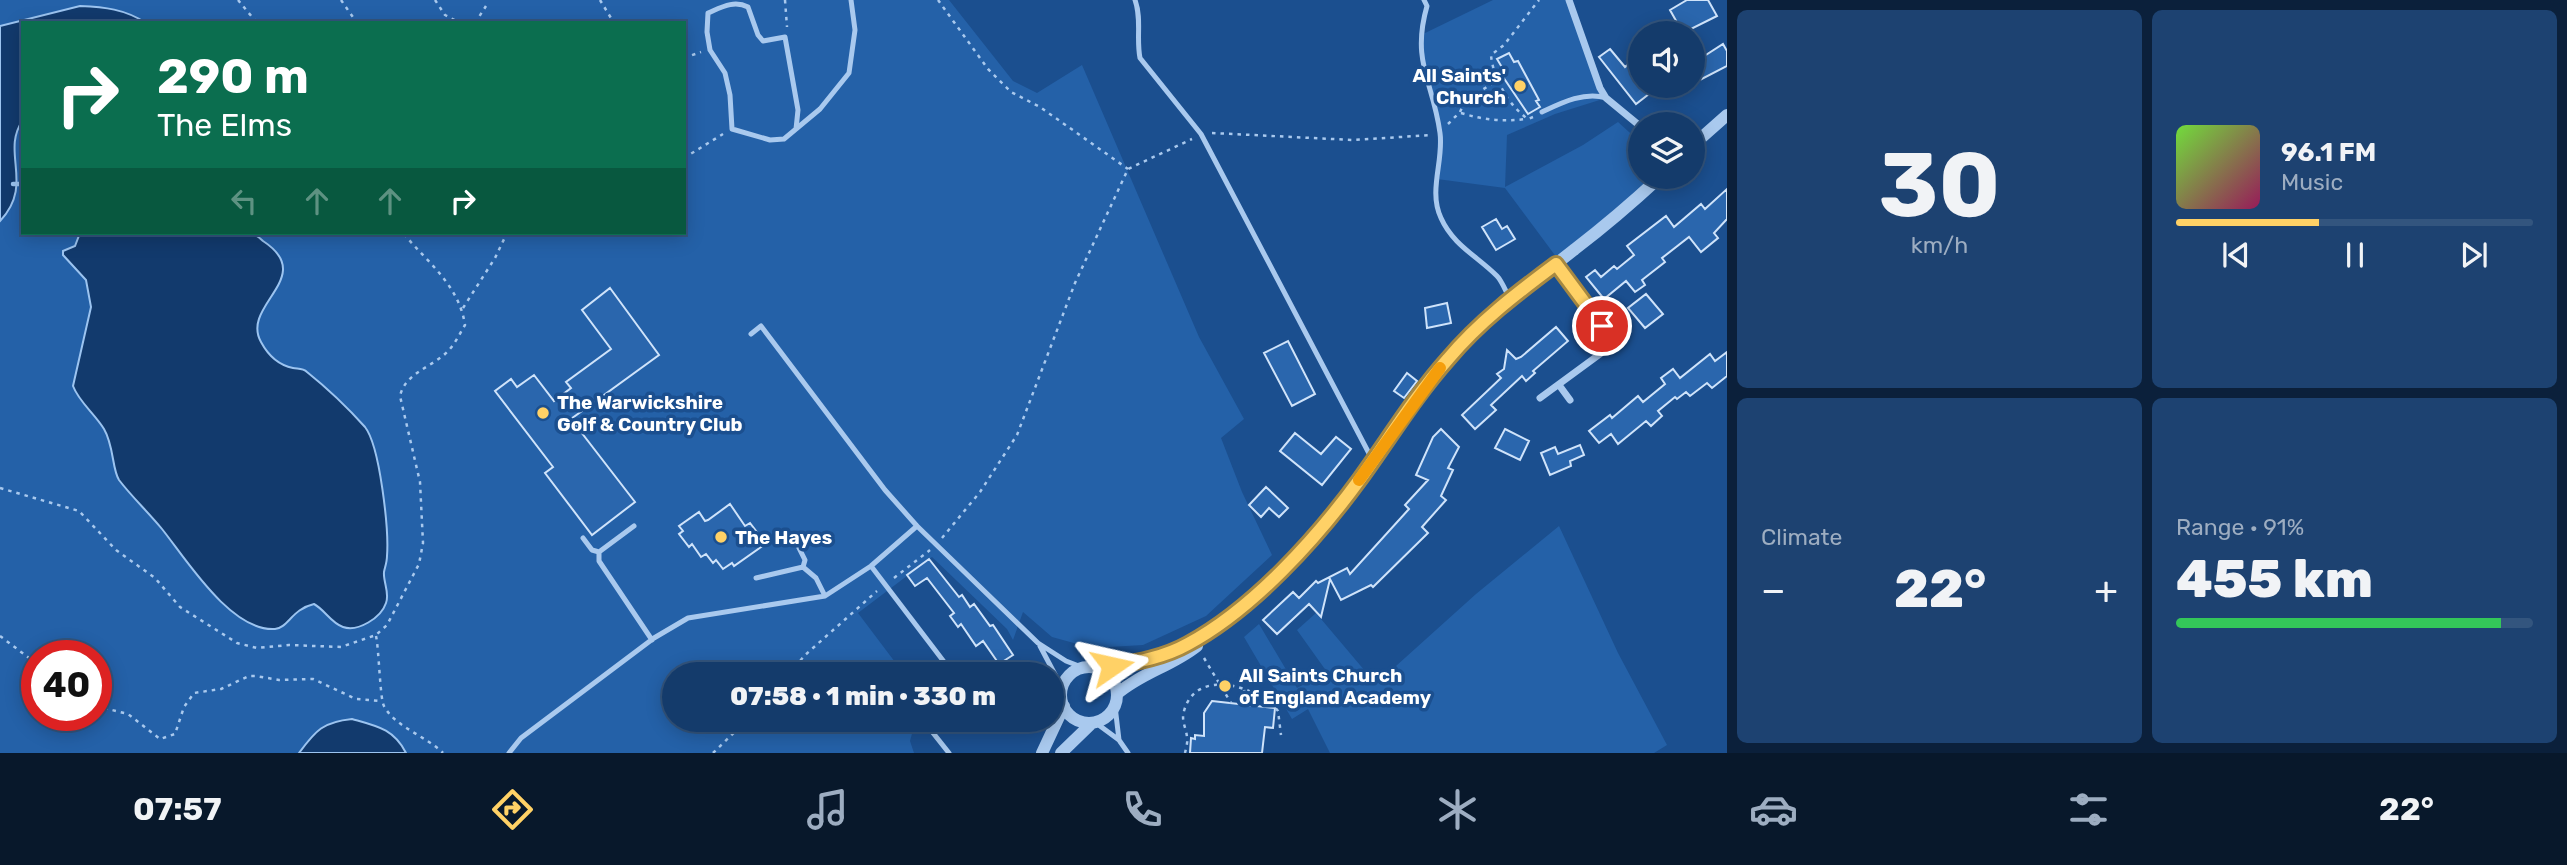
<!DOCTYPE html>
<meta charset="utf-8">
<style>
body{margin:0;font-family:Rubik,sans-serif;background:#1d4271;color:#f1f3f6;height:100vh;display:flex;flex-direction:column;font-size:26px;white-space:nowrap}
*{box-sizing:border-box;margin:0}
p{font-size:23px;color:#9dadc1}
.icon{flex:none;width:38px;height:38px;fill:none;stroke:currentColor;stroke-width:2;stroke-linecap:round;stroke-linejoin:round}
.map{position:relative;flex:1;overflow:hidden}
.sheet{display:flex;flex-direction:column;gap:10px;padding:10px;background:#0b203b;width:840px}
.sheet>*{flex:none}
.top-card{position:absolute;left:21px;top:21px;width:665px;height:214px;border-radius:0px;box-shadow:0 4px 18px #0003,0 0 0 2px #33557e;background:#0b6e4f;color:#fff;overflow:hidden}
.tools{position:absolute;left:1628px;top:21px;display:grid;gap:14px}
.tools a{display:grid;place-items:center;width:77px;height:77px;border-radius:50%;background:#143b6b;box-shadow:0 4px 18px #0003,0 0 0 2px #33557e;font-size:35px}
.speed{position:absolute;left:21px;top:640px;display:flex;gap:14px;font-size:35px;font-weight:700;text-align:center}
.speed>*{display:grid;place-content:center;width:91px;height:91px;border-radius:50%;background:#143b6b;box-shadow:0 4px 18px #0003,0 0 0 2px #33557e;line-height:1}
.speed .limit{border:10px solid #d22;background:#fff;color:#111}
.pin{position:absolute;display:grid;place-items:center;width:60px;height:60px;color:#fff;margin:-30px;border:4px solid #fff;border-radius:50%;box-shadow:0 2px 7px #0007}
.me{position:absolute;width:77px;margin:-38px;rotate:79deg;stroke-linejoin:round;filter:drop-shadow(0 0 5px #0008)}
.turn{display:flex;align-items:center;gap:24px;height:147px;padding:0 21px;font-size:32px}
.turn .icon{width:91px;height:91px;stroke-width:2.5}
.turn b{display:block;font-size:49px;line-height:60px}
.lanes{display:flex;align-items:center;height:66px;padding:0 21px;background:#0003;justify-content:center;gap:35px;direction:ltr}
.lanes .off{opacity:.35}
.big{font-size:52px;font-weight:800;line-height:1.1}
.sheet .widget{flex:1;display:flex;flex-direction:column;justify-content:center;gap:10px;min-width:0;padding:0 24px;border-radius:10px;background:#1d4271}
.sheet .dial{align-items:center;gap:0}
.dial b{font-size:91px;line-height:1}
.song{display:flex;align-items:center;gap:21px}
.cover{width:84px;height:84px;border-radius:10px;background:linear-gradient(135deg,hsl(100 70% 55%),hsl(330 70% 35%))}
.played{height:7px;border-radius:4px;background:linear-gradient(90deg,#ffd166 40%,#33557e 40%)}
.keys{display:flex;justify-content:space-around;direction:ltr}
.heat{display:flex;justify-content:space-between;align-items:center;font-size:38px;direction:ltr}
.charge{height:10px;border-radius:5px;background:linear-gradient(90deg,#34c759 91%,#33557e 0)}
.sheet .tiles{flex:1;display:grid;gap:10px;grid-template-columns:repeat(2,1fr)}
.trip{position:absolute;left:662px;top:662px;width:402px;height:70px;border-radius:35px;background:#143b6b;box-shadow:0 4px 18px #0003,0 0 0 2px #33557e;font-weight:800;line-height:70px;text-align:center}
.tab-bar{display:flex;height:112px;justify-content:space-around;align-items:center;background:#08182b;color:#9dadc1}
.tab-bar .icon{width:49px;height:49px}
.tab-bar .selected{color:#ffd166}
.tab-bar b{font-size:32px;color:#f1f3f6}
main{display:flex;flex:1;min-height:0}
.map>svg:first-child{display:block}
.green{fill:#2461a8;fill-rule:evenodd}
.water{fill:#123a6d;stroke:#9cc4f0;stroke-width:2}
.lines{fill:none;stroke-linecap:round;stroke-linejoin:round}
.stream{stroke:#9cc4f0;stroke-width:4.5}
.building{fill:#2a66ad;stroke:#cfe3fa;stroke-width:2}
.path{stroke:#a9c9ee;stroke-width:2.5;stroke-dasharray:3.5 5;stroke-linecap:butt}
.service{stroke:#a9c9ee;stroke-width:5}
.minor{stroke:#a9c9ee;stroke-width:7}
.tertiary{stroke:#a9c9ee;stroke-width:12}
.route-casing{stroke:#a68842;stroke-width:18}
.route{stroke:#ffd166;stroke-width:12}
.slow{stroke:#f59e0b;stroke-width:12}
.poi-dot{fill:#ffd166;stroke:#1b4f8f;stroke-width:2.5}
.labels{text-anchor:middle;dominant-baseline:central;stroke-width:7;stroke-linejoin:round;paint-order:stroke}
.poi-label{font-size:19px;font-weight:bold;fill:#fff;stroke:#1b4f8f;text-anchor:start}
</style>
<main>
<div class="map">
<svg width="1727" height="753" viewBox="0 0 1727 753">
<rect width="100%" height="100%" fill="#1b4f8f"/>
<!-- green -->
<path class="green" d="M0,0H949L1013,81L1037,93L1082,65L1199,337L1244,419L1221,438L1242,492L1272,555L1206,616L1143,645L1092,648L1052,637L1023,612L1013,640L1007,629L932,557L858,613L904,674H674V719H916L910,741L914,753H0ZM23,23H684V233H23ZM37,656H96V716H37Z
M1493,0H1569L1606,98L1555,114L1507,135L1505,187L1583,145L1618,122L1640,142V177H1653L1557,258L1505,188L1437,179L1438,124L1421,62V35Z
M1559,526L1618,653L1667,745L1654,753H1330L1308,709L1292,719L1244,637L1259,624L1297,688L1327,672L1297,630L1316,613L1376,684L1476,594Z"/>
<!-- water -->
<path class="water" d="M80,6C104,7 125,9 146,23H23V120C0,152 35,184 0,221V26Z
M80,233C120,233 161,233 202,233C216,233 236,229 250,233C254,234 260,238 263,241C318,277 240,305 261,342C268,355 278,365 293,368C298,369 303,368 307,372C327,388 348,408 365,427C380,446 389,530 387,556C387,562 385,567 384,572C383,582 390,593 386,603C381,618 358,632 343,627C331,623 325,610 314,604C292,609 288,628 275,629C231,632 186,559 162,529C148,512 132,497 119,480C112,469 114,446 104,429C95,414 79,402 73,386L91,307L86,280L63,255V251L75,246Z
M352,719C377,726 394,729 406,753H299C316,730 323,722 352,719Z"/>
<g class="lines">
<!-- stream -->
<path class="stream" d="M13,184H23"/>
</g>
<!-- building -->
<path class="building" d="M1687,0H1708L1717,16L1683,33L1670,10Z
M1723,44L1727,51V66L1692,84V64Z
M1610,49L1625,67L1630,63L1640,76V86L1649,94L1636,104L1599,57Z
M1509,53L1514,62L1518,61L1539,100L1536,101L1540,107L1528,114L1499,71L1503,69L1497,59Z
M1727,189V219L1714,233L1718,238L1701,252L1689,237L1662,258L1665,262L1642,280L1645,285L1635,292L1626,281L1604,299L1586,277L1595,270L1601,277L1614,266L1617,269L1634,255L1627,246L1666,216L1674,227L1701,204L1705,209Z
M1496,219L1502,229L1507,226L1515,239L1496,250L1482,227Z
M610,288L659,355L571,419L635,502L592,535L545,473L553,467L495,391L511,379L517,387L534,375L554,401L571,388L566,382L611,349L582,310Z
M1646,294L1663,314L1645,328L1628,308Z
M1447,303L1451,323L1427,328L1425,308Z
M1556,327L1568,341L1533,371L1535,373L1526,381L1522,376L1491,405L1496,410L1475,429L1462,415L1501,378L1497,374L1504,369L1507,350L1516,359L1521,357Z
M1288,341L1315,394L1292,406L1264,353Z
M1727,352V376L1712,388L1707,383L1690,396L1686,392L1677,399L1675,397L1658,411L1662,416L1651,426L1646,421L1618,444L1611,434L1599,443L1589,431L1610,415L1612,418L1638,396L1643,402L1665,384L1661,378L1673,369L1680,378L1710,354L1715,361Z
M1407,373L1417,381L1404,398L1394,391Z
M1441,429L1459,447L1448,468L1453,470L1441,496L1446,500L1422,527L1428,533L1373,587L1371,585L1341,600L1330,579L1321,617L1309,604L1277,634L1263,620L1293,592L1299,598L1316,581L1318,583L1347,568L1350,574L1409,509L1405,505L1428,480L1416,475L1433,437Z
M1505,429L1529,441L1520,460L1495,448Z
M1295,433L1321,454L1336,437L1351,449L1322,485L1280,451Z
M1580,445L1584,455L1570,461L1571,466L1550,475L1541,453L1555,447L1558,454Z
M1266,487L1288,508L1279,517L1269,508L1261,517L1249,505Z
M730,504L745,526L750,523L763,540L758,543L761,547L734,566L732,563L723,569L716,560L713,563L706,554L701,557L692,544L689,547L679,534L683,531L679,526L699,512L705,521L708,520Z
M929,559L959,597L962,595L970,607L974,604L990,626L993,625L1013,655L999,664L983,641L976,646L961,624L958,627L950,616L954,613L927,578L915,586L907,575Z
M1212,701L1275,708L1273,728L1265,727L1262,753H1190L1191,738L1195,739V735L1204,736V713Z"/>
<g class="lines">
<!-- path -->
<path class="path" d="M238,0L257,23
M341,0L357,23
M435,0L445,15L460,23
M600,0L614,23
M785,0L787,27
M938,0L988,69L1011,92L1040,107L1128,169
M475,23L486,6
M684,58L701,52
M1461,113C1484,120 1502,122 1526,119
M1533,117L1528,119C1509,106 1493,78 1491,55L1504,45L1539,0
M1448,124L1460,112L1465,101L1496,81
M1212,133L1353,140L1432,135
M684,158L723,134
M463,308L495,258L507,233
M0,488L79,511L116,550L155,578L180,607L237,643L257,648L289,645L341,647L376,635L387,625L419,564L423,543L420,482L400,396C405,374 429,368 445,354C454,346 459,335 465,325C459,285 428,263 403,233
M942,538L980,492L1017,435L1075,283L1128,169L1192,139
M894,578L930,550
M0,636L37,664
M376,636C379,649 380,700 384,706C395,727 426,736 443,753
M1204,658L1231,703
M790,674L804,656L877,591
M1244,690L1248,705
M96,706L128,714L160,739L175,734L184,707L194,693L221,689L249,676H256L279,680L313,679L356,699L382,701
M713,753L748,719
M1185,753C1186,748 1188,742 1187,737C1186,727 1181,721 1184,711C1196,667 1257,686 1278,711L1281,735"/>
<!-- service -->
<path class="service" d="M1135,0C1142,19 1136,38 1140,58L1201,134L1373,461
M1424,0L1427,6C1411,62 1433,81 1440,133C1444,160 1428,191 1441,218C1453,245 1477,256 1497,276C1502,281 1506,292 1510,299
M1542,112C1561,103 1585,91 1606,98
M796,129L798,110L785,37L763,41L758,35L748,7C734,0 722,7 708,13L707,32L710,50L725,73L730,95L732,129L770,140L784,139L820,109L849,73L855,30L851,0
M751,334L761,326L885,490L917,526
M634,526L599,552V561L652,640
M583,538L592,550L599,552
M799,548L805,560L803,567
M871,566L951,671
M756,578L803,567L816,578L825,596
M1040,646L1059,682L1061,694
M1115,706L1119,740
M922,719L949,753
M1096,723L1119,740L1128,753
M509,753L521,738L654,638L688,618L825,596L871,566L917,526L1038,643L1066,661L1084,668"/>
<!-- minor -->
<path class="minor" d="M1569,0L1600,88L1606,98L1640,126
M1559,385L1570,400
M1540,398L1600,354C1619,329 1571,285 1556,264"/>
<!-- tertiary -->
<path class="tertiary" d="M1692,146L1727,115
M1061 695a28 28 0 1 1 56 0a28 28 0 1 1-56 0Z
M1095,668C1127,665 1159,660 1187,645C1249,613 1318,536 1359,480C1394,434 1424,383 1464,340C1497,305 1538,279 1575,249C1605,226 1633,202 1660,177
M1117,694C1141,673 1172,666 1197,646
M1042,753L1064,706
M1061,753L1092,723"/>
</g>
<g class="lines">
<!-- route casing -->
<g class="route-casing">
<path id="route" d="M1112,666C1138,662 1165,657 1188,644C1253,609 1317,538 1360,479C1389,439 1415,396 1448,359C1479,322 1517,293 1556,264L1602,326"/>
</g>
<!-- route -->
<use href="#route" class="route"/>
<!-- slow -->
<path class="slow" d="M1359,480L1440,368"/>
</g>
<!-- markers -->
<g class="poi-dot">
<circle cx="1520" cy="86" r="7"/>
<circle cx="543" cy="413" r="7"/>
<circle cx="721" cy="537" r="7"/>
<circle cx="1225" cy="686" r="7"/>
</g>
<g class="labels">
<!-- poi labels -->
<g class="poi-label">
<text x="1506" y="75" text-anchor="end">All Saints'<tspan x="1506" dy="22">Church</tspan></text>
<text x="557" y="402">The Warwickshire<tspan x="557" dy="22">Golf &amp; Country Club</tspan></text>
<text x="735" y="537">The Hayes</text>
<text x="1239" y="675">All Saints Church<tspan x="1239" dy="22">of England Academy</tspan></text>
</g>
</g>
</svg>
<div class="tools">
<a><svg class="icon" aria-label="sound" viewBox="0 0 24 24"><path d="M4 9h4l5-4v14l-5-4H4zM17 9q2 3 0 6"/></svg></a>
<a><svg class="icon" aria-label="layers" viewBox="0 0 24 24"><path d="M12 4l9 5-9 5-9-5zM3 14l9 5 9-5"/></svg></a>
</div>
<div class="speed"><div class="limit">40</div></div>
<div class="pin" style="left:1602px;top:326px;background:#d93025"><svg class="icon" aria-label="arrive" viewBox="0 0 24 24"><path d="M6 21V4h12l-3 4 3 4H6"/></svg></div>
<svg class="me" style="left:1112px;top:666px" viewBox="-20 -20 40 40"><path d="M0-17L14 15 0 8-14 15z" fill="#ffd166" stroke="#fff" stroke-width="4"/></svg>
<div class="trip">07:58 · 1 min · 330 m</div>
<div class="top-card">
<div class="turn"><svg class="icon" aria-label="right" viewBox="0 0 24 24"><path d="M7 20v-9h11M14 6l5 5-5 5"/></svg><div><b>290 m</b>The Elms</div></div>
<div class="lanes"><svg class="icon off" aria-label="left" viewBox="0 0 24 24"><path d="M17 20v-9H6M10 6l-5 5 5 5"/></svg><svg class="icon off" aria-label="ahead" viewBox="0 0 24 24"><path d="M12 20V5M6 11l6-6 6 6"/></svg><svg class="icon off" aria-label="ahead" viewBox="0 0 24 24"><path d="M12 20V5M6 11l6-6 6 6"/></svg><svg class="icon" aria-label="right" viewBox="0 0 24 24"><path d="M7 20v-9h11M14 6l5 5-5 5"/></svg></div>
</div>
</div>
<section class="sheet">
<div class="tiles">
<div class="widget dial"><b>30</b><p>km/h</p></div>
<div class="widget">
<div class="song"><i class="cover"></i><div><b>96.1 FM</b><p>Music</p></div></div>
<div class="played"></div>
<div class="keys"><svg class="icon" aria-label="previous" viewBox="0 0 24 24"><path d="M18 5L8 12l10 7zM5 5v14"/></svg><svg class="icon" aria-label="pause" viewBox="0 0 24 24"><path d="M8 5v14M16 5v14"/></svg><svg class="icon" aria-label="next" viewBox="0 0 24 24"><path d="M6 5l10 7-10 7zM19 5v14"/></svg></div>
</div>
<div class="widget"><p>Climate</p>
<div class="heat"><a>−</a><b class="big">22°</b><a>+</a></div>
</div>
<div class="widget"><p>Range · 91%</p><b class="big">455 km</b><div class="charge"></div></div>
</div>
</section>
</main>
<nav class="tab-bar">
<b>07:57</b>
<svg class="icon selected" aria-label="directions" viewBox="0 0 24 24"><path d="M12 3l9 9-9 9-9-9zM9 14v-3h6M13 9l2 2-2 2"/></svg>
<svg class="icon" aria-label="music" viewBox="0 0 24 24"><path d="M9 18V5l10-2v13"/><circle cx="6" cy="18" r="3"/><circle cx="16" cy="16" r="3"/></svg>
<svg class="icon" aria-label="phone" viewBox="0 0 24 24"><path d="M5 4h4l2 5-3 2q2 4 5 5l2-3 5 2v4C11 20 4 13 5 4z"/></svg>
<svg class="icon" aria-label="climate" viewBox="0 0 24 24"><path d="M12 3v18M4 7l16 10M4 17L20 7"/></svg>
<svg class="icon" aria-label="car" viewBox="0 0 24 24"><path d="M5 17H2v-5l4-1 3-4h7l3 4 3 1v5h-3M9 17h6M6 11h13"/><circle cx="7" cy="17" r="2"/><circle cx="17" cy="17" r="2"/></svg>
<svg class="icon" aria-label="filters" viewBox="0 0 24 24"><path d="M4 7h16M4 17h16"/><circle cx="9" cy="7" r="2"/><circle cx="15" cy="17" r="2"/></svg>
<b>22°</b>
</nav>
